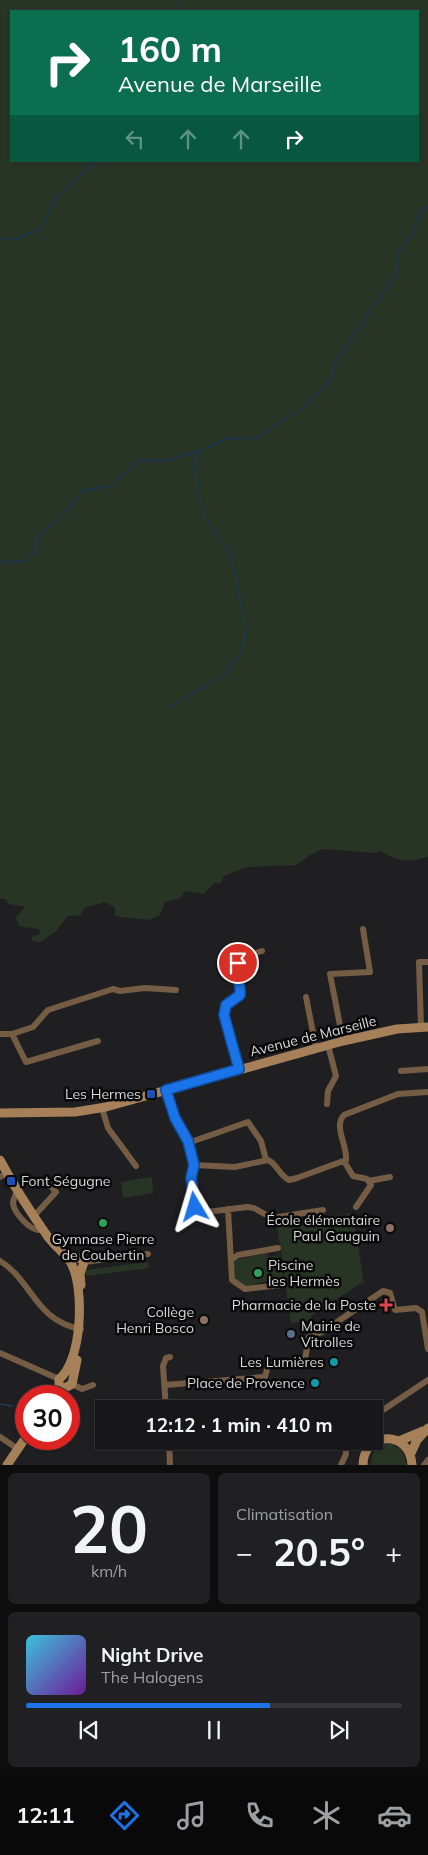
<!DOCTYPE html>
<html lang="fr">
<meta charset="utf-8">
<style>
body{margin:0;font-family:Mulish,sans-serif;background:#202023;color:#f1f3f6;height:100vh;display:flex;flex-direction:column;font-size:19px;white-space:nowrap}
*{box-sizing:border-box;margin:0}
p{font-size:16px;color:#9e9fa2}
.icon{flex:none;width:28px;height:28px;fill:none;stroke:currentColor;stroke-width:2;stroke-linecap:round;stroke-linejoin:round}
.map{position:relative;height:1465px;overflow:hidden}
.panel{display:flex;flex-direction:column;gap:8px;padding:8px;background:#0d0d0e;flex:1}
.panel>*{flex:none}
.banner{position:absolute;left:10px;top:10px;width:409px;height:152px;border-radius:0px;box-shadow:0 1px 4px #0004,0 0 0 1px #363639;background:#0b6e4f;color:#fff;overflow:hidden}
.speed{position:absolute;left:15px;top:1385px;display:flex;gap:10px;font-size:25px;font-weight:700;text-align:center}
.speed>*{display:grid;place-content:center;width:65px;height:65px;border-radius:50%;background:#17171a;box-shadow:0 1px 4px #0004,0 0 0 1px #363639;line-height:1}
.speed .limit{border:8px solid #d22;background:#fff;color:#111}
.pin{position:absolute;display:grid;place-items:center;width:42px;height:42px;color:#fff;margin:-21px;border:2px solid #fff;border-radius:50%;box-shadow:0 1px 5px #0007}
.me{position:absolute;width:55px;margin:-28px;rotate:353deg;stroke-linejoin:round;filter:drop-shadow(0 0 4px #0008)}
.turn{display:flex;align-items:center;gap:18px;height:105px;padding:0 25px;font-size:22px}
.turn .icon{width:65px;height:65px;stroke-width:2.5}
.turn b{display:block;font-size:35px;line-height:42px}
.lanes{display:flex;align-items:center;height:48px;padding:0 25px;background:#0003;justify-content:center;gap:25px;direction:ltr}
.lanes .off{opacity:.35}
.big{font-size:38px;font-weight:700;line-height:1.1}
.panel .widget{flex:1;display:flex;flex-direction:column;justify-content:center;gap:8px;min-width:0;padding:0 18px;border-radius:8px;background:#202023}
.panel .dial{align-items:center;gap:0}
.dial b{font-size:65px;line-height:1}
.song{display:flex;align-items:center;gap:15px}
.cover{width:60px;height:60px;border-radius:8px;background:linear-gradient(135deg,hsl(190 70% 55%),hsl(280 70% 35%))}
.played{height:5px;border-radius:2px;background:linear-gradient(90deg,#1a73e8 65%,#363639 65%)}
.keys{display:flex;justify-content:space-around;direction:ltr}
.heat{display:flex;justify-content:space-between;align-items:center;font-size:28px;direction:ltr}
.panel .tiles{flex:1;display:grid;gap:8px;grid-template-columns:1fr 1fr}
.widget:last-child{grid-column:span 2}
.trip{position:absolute;left:95px;top:1400px;width:288px;height:50px;border-radius:0px;background:#17171a;box-shadow:0 1px 4px #0004,0 0 0 1px #363639;font-weight:700;line-height:50px;text-align:center}
.dock{display:flex;height:80px;justify-content:space-around;align-items:center;background:#09090a;color:#9e9fa2}
.dock .icon{width:35px;height:35px}
.dock .active{color:#1a73e8}
.dock b{font-size:22px;color:#f1f3f6}
.map>svg:first-child{display:block}
.green{fill:#283525;fill-rule:evenodd}
.lines{fill:none;stroke-linecap:round;stroke-linejoin:round}
.stream{stroke:#1f3549;stroke-width:2}
.street{stroke:#755d45;stroke-width:6}
.secondary{stroke:#a68059;stroke-width:9}
.route-casing{stroke:#114b97;stroke-width:12}
.route{stroke:#1a73e8;stroke-width:9}
.transit-dot{fill:#1a4fb4;stroke:#09090a;stroke-width:2}
.leisure-dot{fill:#2e9e5b;stroke:#09090a;stroke-width:2}
.education-dot{fill:#8d6e63;stroke:#09090a;stroke-width:2}
.health-dot{fill:#e0444e;stroke:#09090a;stroke-width:2}
.service-dot{fill:#5c6f8a;stroke:#09090a;stroke-width:2}
.culture-dot{fill:#0f9aa8;stroke:#09090a;stroke-width:2}
.labels{text-anchor:middle;dominant-baseline:central;stroke-width:5;stroke-linejoin:round;paint-order:stroke}
.street-label{font-size:14px;fill:#d8d8da;stroke:#09090a}
.poi-label{font-size:14px;fill:#d8d8da;stroke:#09090a;text-anchor:end}
</style>
<div class="map">
<svg width="428" height="1465" viewBox="0 0 428 1465">
<rect width="100%" height="100%" fill="#1f1f22"/>
<!-- green -->
<path class="green" d="M0,0H428V856C411,864 397,861 381,851L375,853L323,849L310,855L296,865L247,867L224,876L221,883H214L204,894L185,891L181,898L165,902L160,915L148,920L115,916V908L106,902L84,908L81,915L68,916L56,931L40,942L31,940L33,936L40,934L39,929L19,926L16,917L25,907L8,904L5,899H0ZM11,11H418V161H11Z
M152,1177L153,1193L123,1198L121,1182Z
M353,1213L364,1284L361,1283L311,1316L313,1320L291,1323L277,1224Z
M267,1253L268,1257L280,1255L284,1282L271,1284L267,1281C256,1283 239,1293 234,1275C233,1269 232,1265 235,1260Z
M148,1262L149,1268L86,1276V1270Z
M385,1444H392L402,1451L407,1465H370L374,1450Z"/>
<g class="lines">
<!-- stream -->
<path class="stream" d="M176,11L180,0
M0,238L15,240L41,228L58,195L97,161
M0,562L25,561L36,550L35,540L71,507L81,491L111,486L137,461L169,460L199,451L226,439L256,438L304,407L331,380L336,360L395,276L399,252L413,233L421,211L428,205
M168,708L224,675L243,650L246,628L231,555L204,516L193,465L199,451
M0,1404L12,1406"/>
<!-- street -->
<path class="street" d="M306,997L316,1048
M421,1027L419,962H428
M0,1034H12L33,1027L48,1010L113,989L120,991L145,988L176,990
M12,1034L26,1062L98,1041
M343,1041L330,974L370,972L363,929
M239,1069L224,1010L227,1005L240,995C246,967 219,965 262,951
M401,1071L428,1069
M166,1090L175,1118L188,1141L194,1165L191,1178L195,1207L199,1211L207,1212L247,1207L254,1208L272,1218L323,1210
M327,1104L328,1091L336,1076L328,1045
M102,1108L108,1128L136,1166
M188,1143L248,1122L261,1141L266,1160
M344,1161L353,1176L367,1179L371,1185L356,1207
M194,1165L235,1167L268,1160C277,1164 280,1176 289,1180L297,1178L346,1160C348,1147 333,1126 344,1115L398,1094L428,1092
M0,1177L7,1173
M369,1181L390,1177
M17,1192C15,1196 13,1199 13,1204C15,1214 30,1230 39,1230L43,1228
M228,1209L232,1280L245,1289L281,1285
M34,1216L56,1192L46,1181
M232,1259L238,1255L278,1248
M0,1261C32,1280 35,1321 81,1329
M84,1262L148,1254
M0,1353L59,1379
M72,1384L82,1389L93,1385
M165,1385L265,1377L268,1366L304,1359C309,1353 304,1344 309,1337L322,1332L383,1291L390,1293L395,1310L416,1308L422,1312L428,1349
M166,1409L163,1366L166,1358L170,1357
M374,1416L428,1380
M0,1437L18,1449
M169,1441L170,1465
M341,1465L346,1454V1441
M424,1465L428,1460"/>
<!-- secondary -->
<path class="secondary" d="M0,1113L75,1112L106,1107L343,1041L397,1029L428,1027
M0,1160C14,1186 29,1210 46,1234C53,1245 65,1253 71,1263C85,1288 82,1362 59,1379V1386L54,1396
M74,1258H80L84,1262L80,1274L81,1285
M59,1386L65,1388L72,1384L77,1360
M399,1441L423,1431
M411,1453L417,1440L428,1428
M7,1465L26,1437
M363,1465C363,1431 410,1429 412,1465"/>
</g>
<g class="lines">
<!-- route casing -->
<g class="route-casing">
<path id="route" d="M195,1207L191,1178L194,1165L188,1141L175,1118L166,1090L239,1069L224,1015L226,1005L240,995C242,984 233,973 238,963"/>
</g>
<!-- route -->
<use href="#route" class="route"/>
</g>
<!-- markers -->
<g class="transit-dot">
<rect x="146" y="1089" width="10" height="10" rx="2.5"/>
<rect x="6" y="1176" width="10" height="10" rx="2.5"/>
</g>
<g class="leisure-dot">
<circle cx="103" cy="1223" r="5"/>
<circle cx="258" cy="1273" r="5"/>
</g>
<g class="education-dot">
<circle cx="390" cy="1228" r="5"/>
<circle cx="204" cy="1320" r="5"/>
</g>
<path class="health-dot" d="M383.5 1297.5h5v5h5v5h-5v5h-5v-5h-5v-5h5z"/>
<circle class="service-dot" cx="291" cy="1334" r="5"/>
<g class="culture-dot">
<circle cx="334" cy="1362" r="5"/>
<circle cx="315" cy="1383" r="5"/>
</g>
<g class="labels">
<!-- street labels -->
<g class="street-label">
<text transform="translate(313 1036) rotate(-14)">Avenue de Marseille</text>
</g>
<!-- poi labels -->
<g class="poi-label">
<text x="141" y="1094">Les Hermes</text>
<text x="21" y="1181" text-anchor="start">Font Ségugne</text>
<text x="380" y="1220">École élémentaire<tspan x="380" dy="16">Paul Gauguin</tspan></text>
<text x="103" y="1239" text-anchor="middle">Gymnase Pierre<tspan x="103" dy="16">de Coubertin</tspan></text>
<text x="268" y="1265" text-anchor="start">Piscine<tspan x="268" dy="16">les Hermès</tspan></text>
<text x="376" y="1305">Pharmacie de la Poste</text>
<text x="194" y="1312">Collège<tspan x="194" dy="16">Henri Bosco</tspan></text>
<text x="301" y="1326" text-anchor="start">Mairie de<tspan x="301" dy="16">Vitrolles</tspan></text>
<text x="324" y="1362">Les Lumières</text>
<text x="305" y="1383">Place de Provence</text>
</g>
</g>
</svg>
<div class="speed"><div class="limit">30</div></div>
<div class="pin" style="left:238px;top:963px;background:#d93025"><svg class="icon" aria-label="arrive" viewBox="0 0 24 24"><path d="M6 21V4h12l-3 4 3 4H6"/></svg></div>
<svg class="me" style="left:195px;top:1207px" viewBox="-20 -20 40 40"><path d="M0-17L14 15 0 8-14 15z" fill="#1a73e8" stroke="#fff" stroke-width="4"/></svg>
<div class="trip">12:12 · 1 min · 410 m</div>
<div class="banner">
<div class="turn"><svg class="icon" aria-label="right" viewBox="0 0 24 24"><path d="M7 20v-9h11M14 6l5 5-5 5"/></svg><div><b>160 m</b>Avenue de Marseille</div></div>
<div class="lanes"><svg class="icon off" aria-label="left" viewBox="0 0 24 24"><path d="M17 20v-9H6M10 6l-5 5 5 5"/></svg><svg class="icon off" aria-label="ahead" viewBox="0 0 24 24"><path d="M12 20V5M6 11l6-6 6 6"/></svg><svg class="icon off" aria-label="ahead" viewBox="0 0 24 24"><path d="M12 20V5M6 11l6-6 6 6"/></svg><svg class="icon" aria-label="right" viewBox="0 0 24 24"><path d="M7 20v-9h11M14 6l5 5-5 5"/></svg></div>
</div>
</div>
<section class="panel">
<div class="tiles">
<div class="widget dial"><b>20</b><p>km/h</p></div>
<div class="widget"><p>Climatisation</p>
<div class="heat"><a>−</a><b class="big">20.5°</b><a>+</a></div>
</div>
<div class="widget">
<div class="song"><i class="cover"></i><div><b>Night Drive</b><p>The Halogens</p></div></div>
<div class="played"></div>
<div class="keys"><svg class="icon" aria-label="previous" viewBox="0 0 24 24"><path d="M18 5L8 12l10 7zM5 5v14"/></svg><svg class="icon" aria-label="pause" viewBox="0 0 24 24"><path d="M8 5v14M16 5v14"/></svg><svg class="icon" aria-label="next" viewBox="0 0 24 24"><path d="M6 5l10 7-10 7zM19 5v14"/></svg></div>
</div>
</div>
</section>
<nav class="dock">
<b>12:11</b>
<svg class="icon active" aria-label="directions" viewBox="0 0 24 24"><path d="M12 3l9 9-9 9-9-9zM9 14v-3h6M13 9l2 2-2 2"/></svg>
<svg class="icon" aria-label="music" viewBox="0 0 24 24"><path d="M9 18V5l10-2v13"/><circle cx="6" cy="18" r="3"/><circle cx="16" cy="16" r="3"/></svg>
<svg class="icon" aria-label="phone" viewBox="0 0 24 24"><path d="M5 4h4l2 5-3 2q2 4 5 5l2-3 5 2v4C11 20 4 13 5 4z"/></svg>
<svg class="icon" aria-label="climate" viewBox="0 0 24 24"><path d="M12 3v18M4 7l16 10M4 17L20 7"/></svg>
<svg class="icon" aria-label="car" viewBox="0 0 24 24"><path d="M5 17H2v-5l4-1 3-4h7l3 4 3 1v5h-3M9 17h6M6 11h13"/><circle cx="7" cy="17" r="2"/><circle cx="17" cy="17" r="2"/></svg>
</nav>
